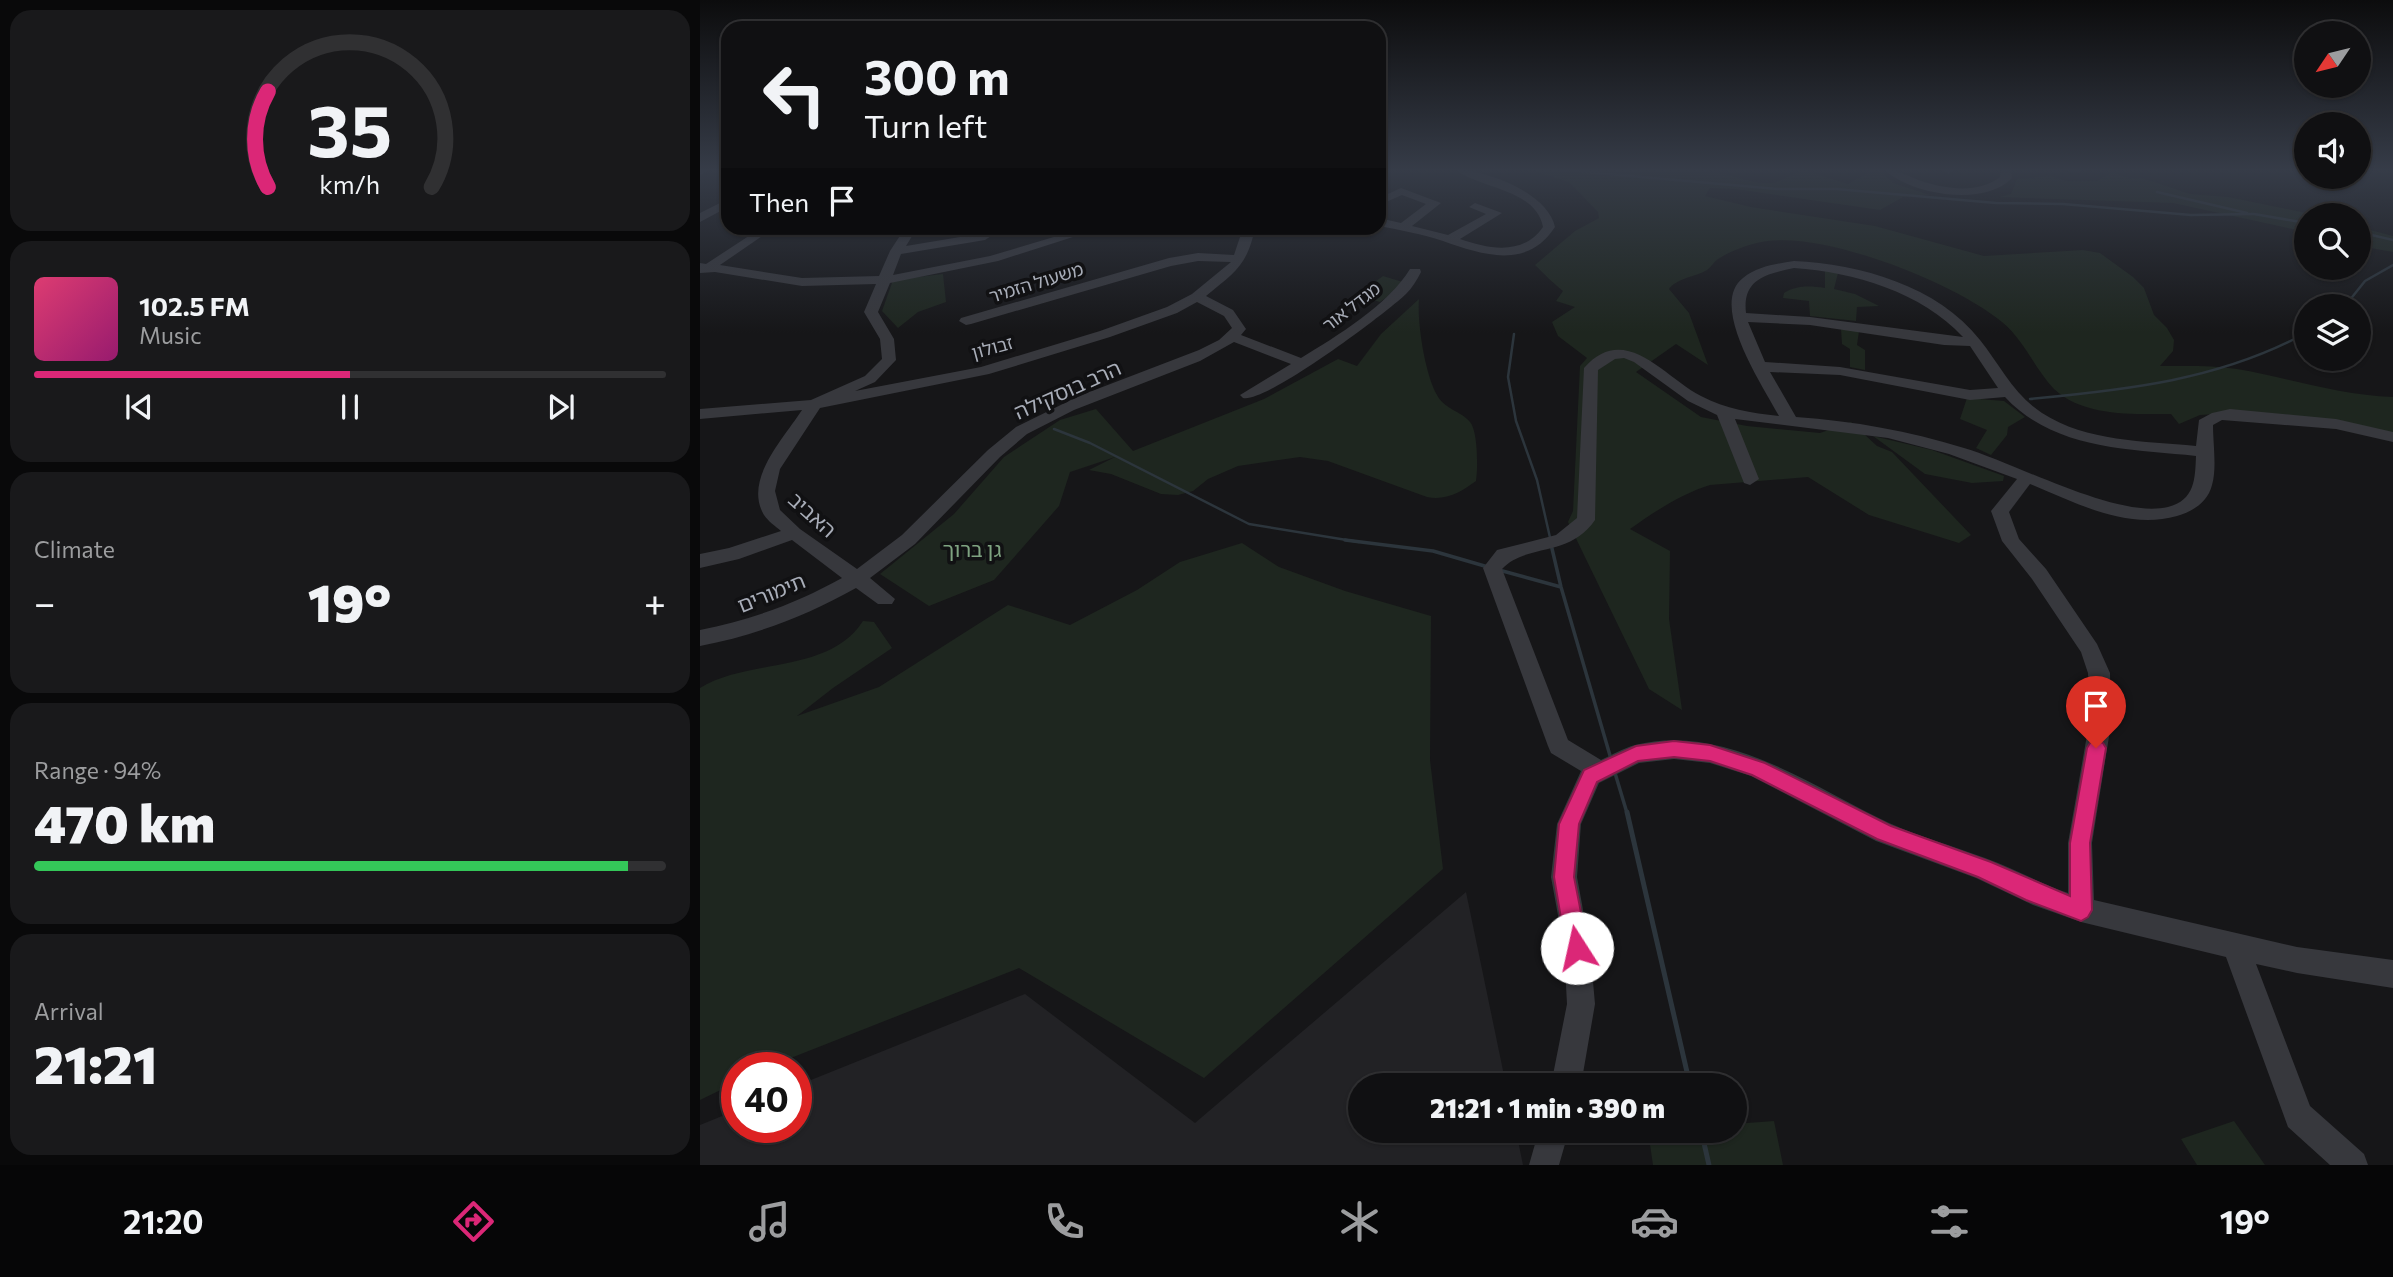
<!DOCTYPE html>
<meta charset="utf-8">
<style>
body{margin:0;font-family:Commissioner,"Noto Sans Hebrew",sans-serif;background:#19191b;color:#f1f3f6;height:100vh;display:flex;flex-direction:column;font-size:26px;white-space:nowrap}
*{box-sizing:border-box;margin:0}
p{font-size:23px;color:#9c9d9f}
.icon{flex:none;width:38px;height:38px;fill:none;stroke:currentColor;stroke-width:2;stroke-linecap:round;stroke-linejoin:round}
.map{position:relative;flex:1;overflow:hidden}
.details{display:flex;flex-direction:column;gap:10px;padding:10px;background:#09090a;width:700px}
.details>*{flex:none}
.hud{position:absolute;left:21px;top:21px;width:665px;height:214px;border-radius:21px;box-shadow:0 2px 5px #0004,0 0 0 2px #303032;background:#101012;color:#f1f3f6;overflow:hidden}
.needle{width:46px;rotate:235deg}
.buttons{position:absolute;left:1594px;top:21px;display:grid;gap:14px}
.buttons a{display:grid;place-items:center;width:77px;height:77px;border-radius:50%;background:#101012;box-shadow:0 2px 5px #0004,0 0 0 2px #303032;font-size:35px}
.speed{position:absolute;left:21px;top:1052px;display:flex;gap:14px;font-size:35px;font-weight:700;text-align:center}
.speed>*{display:grid;place-content:center;width:91px;height:91px;border-radius:50%;background:#101012;box-shadow:0 2px 5px #0004,0 0 0 2px #303032;line-height:1}
.speed .limit{border:10px solid #d22;background:#fff;color:#111}
.pin{position:absolute;display:grid;place-items:center;width:60px;height:60px;color:#fff;margin:-72px -30px;border-radius:50% 50% 50% 0;rotate:-45deg;box-shadow:0 0 7px #0007}
.pin .icon{rotate:45deg}
.me{position:absolute;width:77px;margin:-38px;rotate:350deg;stroke-linejoin:round;filter:drop-shadow(0 0 5px #0008)}
.turn{display:flex;align-items:center;gap:24px;height:147px;padding:0 28px;font-size:32px}
.turn .icon{width:91px;height:91px;stroke-width:2.5}
.turn b{display:block;font-size:49px;line-height:60px}
.then{display:flex;align-items:center;height:66px;padding:0 28px;background:#0003;gap:14px;font-size:26px}
.big{font-size:52px;font-weight:800;line-height:1.1}
.details .tile{flex:1;display:flex;flex-direction:column;justify-content:center;gap:10px;min-width:0;padding:0 24px;border-radius:21px;background:#19191b}
.details .dial{align-items:center;gap:0}
.dial svg{height:182px;overflow:visible;fill:none;stroke:#303032;stroke-width:7;stroke-linecap:round;text-anchor:middle}
.dial text{fill:#f1f3f6;stroke:none}
.song{display:flex;align-items:center;gap:21px}
.cover{width:84px;height:84px;border-radius:10px;background:linear-gradient(135deg,hsl(340 70% 55%),hsl(320 70% 35%))}
.played{height:7px;border-radius:4px;background:linear-gradient(90deg,#db2777 50%,#303032 50%)}
.keys{display:flex;justify-content:space-around;direction:ltr}
.heat{display:flex;justify-content:space-between;align-items:center;font-size:38px;direction:ltr}
.charge{height:10px;border-radius:5px;background:linear-gradient(90deg,#34c759 94%,#303032 0)}
.trip{position:absolute;left:648px;top:1073px;width:399px;height:70px;border-radius:35px;background:#101012;box-shadow:0 2px 5px #0004,0 0 0 2px #303032;font-weight:800;line-height:70px;text-align:center}
.menu{display:flex;height:112px;justify-content:space-around;align-items:center;background:#060607;color:#9c9d9f}
.menu .icon{width:49px;height:49px}
.menu .active{color:#db2777}
.menu b{font-size:32px;color:#f1f3f6}
main{display:flex;flex:1;min-height:0}
.map>svg:first-child{display:block}
.built{fill:#222225}
.green{fill:#1e261f}
.lines{fill:none;stroke-linecap:round;stroke-linejoin:round}
.stream-far2{stroke:#2c353c;stroke-width:2.5}
.stream-far1{stroke:#2c353c;stroke-width:3.5}
.stream{stroke:#2c353c;stroke-width:5}
.minor{fill:#37383d;fill-rule:evenodd}
.route{fill:#db2777;stroke:#8e194d;stroke-width:2}
.labels{text-anchor:middle;dominant-baseline:central;stroke-width:7;stroke-linejoin:round;paint-order:stroke}
.far-street-label{font-size:18px;fill:#a8adb8;stroke:#111113}
.street-label{font-size:21px;fill:#a8adb8;stroke:#111113}
.park-label{font-size:21px;fill:#7fa381;stroke:#111113}
</style>
<main>
<section class="details">
<div class="tile dial"><svg viewBox="0 0 100 80">
<path d="M14 69A42 42 0 1 1 86 69"/>
<path d="M14 69A42 42 0 0 1 14 27" stroke="#db2777"/>
<text x="50" y="56" font-size="32" font-weight="700">35</text>
<text x="50" y="72" font-size="11">km/h</text>
</svg></div>
<div class="tile">
<div class="song"><i class="cover"></i><div><b>102.5 FM</b><p>Music</p></div></div>
<div class="played"></div>
<div class="keys"><svg class="icon" aria-label="previous" viewBox="0 0 24 24"><path d="M18 5L8 12l10 7zM5 5v14"/></svg><svg class="icon" aria-label="pause" viewBox="0 0 24 24"><path d="M8 5v14M16 5v14"/></svg><svg class="icon" aria-label="next" viewBox="0 0 24 24"><path d="M6 5l10 7-10 7zM19 5v14"/></svg></div>
</div>
<div class="tile"><p>Climate</p>
<div class="heat"><a>−</a><b class="big">19°</b><a>+</a></div>
</div>
<div class="tile"><p>Range · 94%</p><b class="big">470 km</b><div class="charge"></div></div>
<div class="tile"><p>Arrival</p><b class="big">21:21</b></div>
</section>
<div class="map">
<svg width="1693" height="1165" viewBox="0 0 1693 1165">
<rect width="100%" height="100%" fill="#161618"/>
<!-- built -->
<path class="built" d="M766,892L806,1085H660V1130L816,1131L823,1165H0V1125L37,1110V1127H96V1086L325,994L495,1123Z"/>
<!-- green -->
<path class="green" d="M831,170H1007L1010,171L1007,172C1028,171 1050,185 1072,183C1083,181 1093,173 1103,170L1148,184L1172,170H1180L1193,183L1230,195L1203,197L1180,210L1035,189L1010,188L1005,196L1051,207L1175,226L1284,256L1383,250L1400,253L1433,277L1444,288L1454,315L1467,328L1474,340L1473,351L1460,366C1486,366 1511,365 1537,369C1589,378 1639,395 1693,397V436L1515,414L1500,415L1479,424L1471,414C1433,414 1384,417 1354,389C1335,369 1324,340 1302,322C1255,283 1129,233 1068,241C1052,243 1032,250 1018,259C1014,262 1011,267 1007,270C995,277 977,278 969,289L989,313L1008,365L976,344L936,372L1001,417L1047,426L1120,433L1151,422L1177,446L1192,452L1271,535L1259,543L1169,515L1108,477L1010,485C981,494 954,512 930,529L970,551L969,619L982,710L949,689L868,522L873,511L880,366L887,358L858,336L852,322L875,307L856,301L863,291C852,282 845,275 835,265L875,231L899,218L898,212L869,182Z
M1412,172L1429,178H1442L1490,194L1528,197L1616,215H1606V232L1473,203L1299,197L1311,194L1317,179L1350,176L1366,181H1397Z
M1659,227L1693,236V252L1659,246Z
M1125,270L1138,273L1134,289L1155,294L1179,306L1157,307L1156,321L1110,316L1109,301L1083,298L1084,293C1097,285 1110,286 1125,288Z
M243,274L246,302L218,312L198,328L182,311L193,280Z
M683,276L706,283L680,302L657,295Z
M719,299C717,323 725,374 737,395C744,409 761,411 770,422C778,431 778,469 776,481C761,492 746,501 727,497L628,461L600,457L538,466L508,479L493,491L478,495L461,494L411,474L389,470L415,457L370,472L359,506L294,580L229,606L180,574L254,514L304,457L360,420L396,409L433,451L564,399L638,359L657,366L681,334Z
M1141,329L1159,331L1157,345L1165,350V370L1150,367V349L1142,344Z
M1267,398L1304,401L1325,417L1308,427L1307,435L1291,455L1276,448L1287,430L1260,419Z
M1173,436L1232,450L1304,476L1303,481L1272,483L1225,474Z
M542,543L579,567L645,591L731,616L730,760L743,869L504,1078L319,968L68,1067L37,1068V1082L0,1100V688C49,658 129,674 163,621L174,622L192,648L133,688L97,716L179,687L308,605L370,625L437,590L480,562Z
M1074,1121L1083,1165H953L948,1131L1034,1130V1124Z
M1534,1121L1565,1165H1497L1481,1139Z"/>
<g class="lines">
<!-- stream-far2 -->
<path class="stream-far2" d="M863,170L1077,189H1136L1296,203L1363,204L1491,215L1553,214
M1457,192L1547,213
M1554,214L1606,223
M1659,232L1693,240
M1645,306L1665,281L1693,265
M814,334L808,377L816,421L837,480L851,542
M1330,399C1426,390 1520,380 1606,333
M354,429L390,443L549,524L659,542"/>
<!-- stream-far1 -->
<path class="stream-far1" d="M645,540L733,551L788,567
M850,540L861,587L911,759
M799,570L861,587
M915,773L927,813"/>
<!-- stream -->
<path class="stream" d="M927,812L990,1085
M1001,1130L1009,1165"/>
<!-- minor -->
<path class="minor" d="M0,170H9L0,175Z
M756,170C787,170 848,193 855,227C827,270 783,255 743,241C722,234 700,230 679,226V218L701,223L726,204L702,195L679,205V198L701,188L741,203L712,226L748,235L786,214L769,207L775,203L802,213L760,239C789,249 823,256 843,227C836,189 781,189 756,170Z
M1185,170C1199,170 1208,176 1221,181C1246,189 1278,194 1300,177L1301,170H1311L1312,178C1285,207 1211,195 1185,170Z
M1243,170H1253V171L1248,174Z
M1364,170H1383L1378,173Z
M28,199V207L0,222V213Z
M61,228H74L20,265L102,278L179,276L190,251L205,228H217L206,246L278,234L289,228H303L285,240L201,254L193,275L290,256L384,228H401L298,261L190,283L178,312L194,339L196,360L175,382L155,391L281,367L400,331L467,307L492,294L531,262L498,261L471,266L271,324L266,325L259,321L261,318L469,258L498,253L534,255L543,228H555C547,266 535,272 506,296L533,310L546,329L541,335L601,358C637,336 688,305 710,269H720L721,272C717,280 712,288 706,294C685,314 565,404 543,398L540,395L591,364L534,342L500,361L374,410L327,434L300,457L215,544L170,578L195,599L192,604H178L156,588C106,616 56,635 0,646V630C51,620 97,603 142,578L92,540L39,559L0,568V554L29,548L81,531C75,526 68,521 64,515C43,480 84,438 102,410L0,419V409L111,400L165,376L182,359L180,339L164,312L176,284L102,286L15,272L0,273V263L6,264ZM497,302L524,316L532,328L519,340L499,350L379,396L316,427L288,450L202,535L157,569L100,529L80,510L75,491L80,469L120,408L289,374L410,337L477,313Z
M1094,261C1160,264 1238,286 1280,340C1300,365 1314,395 1342,413C1387,442 1444,441 1496,446L1499,420L1512,413L1530,409L1636,419L1693,432V442L1636,429L1522,420L1513,425C1513,443 1517,468 1512,485C1508,502 1492,512 1477,516C1426,530 1376,503 1330,484L1309,512L1319,539L1346,569L1397,644L1410,673L1411,724L1392,843L1394,900L1597,947L1693,960V988L1597,973L1556,964L1610,1106L1664,1154L1668,1165H1630L1588,1127L1526,957L1381,922L1333,905L1276,878L1176,841L1051,776L1010,763L974,759L939,763L899,783L881,824L877,877L890,948L895,1004L881,1085H851L867,1004L864,948L851,877L857,824L881,771L851,753L848,746L783,568L797,550L856,535L877,518L884,368C925,321 964,377 1001,396C1026,409 1051,413 1079,416C1063,386 1008,305 1043,278C1058,266 1076,264 1094,261ZM1094,268C1154,272 1221,292 1263,337L1110,317L1046,313C1042,279 1066,274 1094,268ZM1048,322L1110,325L1244,345L1270,346L1298,388L1270,390L1140,367L1065,362ZM924,358L934,362L988,401L1017,415L1044,483L1050,485L1059,479L1035,419L1188,438L1249,454L1317,479L1291,511L1302,541L1332,579L1381,652L1388,673L1389,724L1368,843V893C1339,883 1313,868 1285,858C1253,846 1220,837 1189,823C1112,787 1025,722 935,745C924,748 912,755 901,760L868,740L802,569C826,543 869,558 895,520L898,370L915,359ZM1070,372L1140,375L1270,400L1305,397C1354,450 1429,449 1496,456C1495,479 1495,500 1468,507C1417,519 1318,464 1264,448C1209,431 1154,421 1096,417Z
M839,1130H869L859,1165H829Z"/>
</g>
<!-- sky -->
<linearGradient id="sky" x2="0" y2="1"><stop stop-color="#0c0c0d"/><stop offset="0.51" stop-color="#363c48"/><stop offset="1" stop-color="#363c48" stop-opacity="0"/></linearGradient>
<rect width="1693" height="333" fill="url(#sky)"/>
<!-- route -->
<path class="route" d="M1396,740L1403,743L1406,748L1390,843L1392,910L1388,917L1381,921L1326,900L1278,877L1177,839L1052,775L1010,761L974,757L938,761L897,782L879,824L874,877L888,948L885,956L877,959L869,956L866,948L854,877L859,824L884,770L936,746L974,741L1010,745L1065,763L1191,826L1291,862L1370,896V843L1387,748L1390,743Z"/>
<g class="labels">
<!-- far-street labels -->
<g class="far-street-label">
<text transform="translate(336 282) rotate(-17)">משעול הזמיר</text>
<text transform="translate(651 306) rotate(-38)">מגדל אור</text>
<text transform="translate(292 347) rotate(-15)">זבולון</text>
</g>
<!-- street labels -->
<g class="street-label">
<text transform="translate(367 389) rotate(-24)">הרב בוסקילה</text>
<text transform="translate(113 514) rotate(42)">האביב</text>
<text transform="translate(71 592) rotate(-22)">תימורים</text>
</g>
<!-- park labels -->
<g class="park-label">
<text x="272" y="548">גן ברוך</text>
</g>
</g>
</svg>
<div class="buttons">
<a><svg class="needle" viewBox="-14 -14 28 28"><path d="M0-13l5 13h-10z" fill="#e53935"/><path d="M0 13l5-13h-10z" fill="#9c9d9f"/></svg></a>
<a><svg class="icon" aria-label="sound" viewBox="0 0 24 24"><path d="M4 9h4l5-4v14l-5-4H4zM17 9q2 3 0 6"/></svg></a>
<a><svg class="icon" aria-label="search" viewBox="0 0 24 24"><circle cx="10" cy="10" r="6"/><path d="M15 15l6 6"/></svg></a>
<a><svg class="icon" aria-label="layers" viewBox="0 0 24 24"><path d="M12 4l9 5-9 5-9-5zM3 14l9 5 9-5"/></svg></a>
</div>
<div class="speed"><div class="limit">40</div></div>
<div class="pin" style="left:1396px;top:748px;background:#d93025"><svg class="icon" aria-label="arrive" viewBox="0 0 24 24"><path d="M6 21V4h12l-3 4 3 4H6"/></svg></div>
<svg class="me" style="left:877px;top:948px" viewBox="-20 -20 40 40"><circle r="19" fill="#fff"/><path d="M0-13L10 11 0 6-10 11z" fill="#db2777"/></svg>
<div class="trip">21:21 · 1 min · 390 m</div>
<div class="hud">
<div class="turn"><svg class="icon" aria-label="left" viewBox="0 0 24 24"><path d="M17 20v-9H6M10 6l-5 5 5 5"/></svg><div><b>300 m</b>Turn left</div></div>
<div class="then">Then<svg class="icon" aria-label="arrive" viewBox="0 0 24 24"><path d="M6 21V4h12l-3 4 3 4H6"/></svg></div>
</div>
</div>
</main>
<nav class="menu">
<b>21:20</b>
<svg class="icon active" aria-label="directions" viewBox="0 0 24 24"><path d="M12 3l9 9-9 9-9-9zM9 14v-3h6M13 9l2 2-2 2"/></svg>
<svg class="icon" aria-label="music" viewBox="0 0 24 24"><path d="M9 18V5l10-2v13"/><circle cx="6" cy="18" r="3"/><circle cx="16" cy="16" r="3"/></svg>
<svg class="icon" aria-label="phone" viewBox="0 0 24 24"><path d="M5 4h4l2 5-3 2q2 4 5 5l2-3 5 2v4C11 20 4 13 5 4z"/></svg>
<svg class="icon" aria-label="climate" viewBox="0 0 24 24"><path d="M12 3v18M4 7l16 10M4 17L20 7"/></svg>
<svg class="icon" aria-label="car" viewBox="0 0 24 24"><path d="M5 17H2v-5l4-1 3-4h7l3 4 3 1v5h-3M9 17h6M6 11h13"/><circle cx="7" cy="17" r="2"/><circle cx="17" cy="17" r="2"/></svg>
<svg class="icon" aria-label="filters" viewBox="0 0 24 24"><path d="M4 7h16M4 17h16"/><circle cx="9" cy="7" r="2"/><circle cx="15" cy="17" r="2"/></svg>
<b>19°</b>
</nav>
